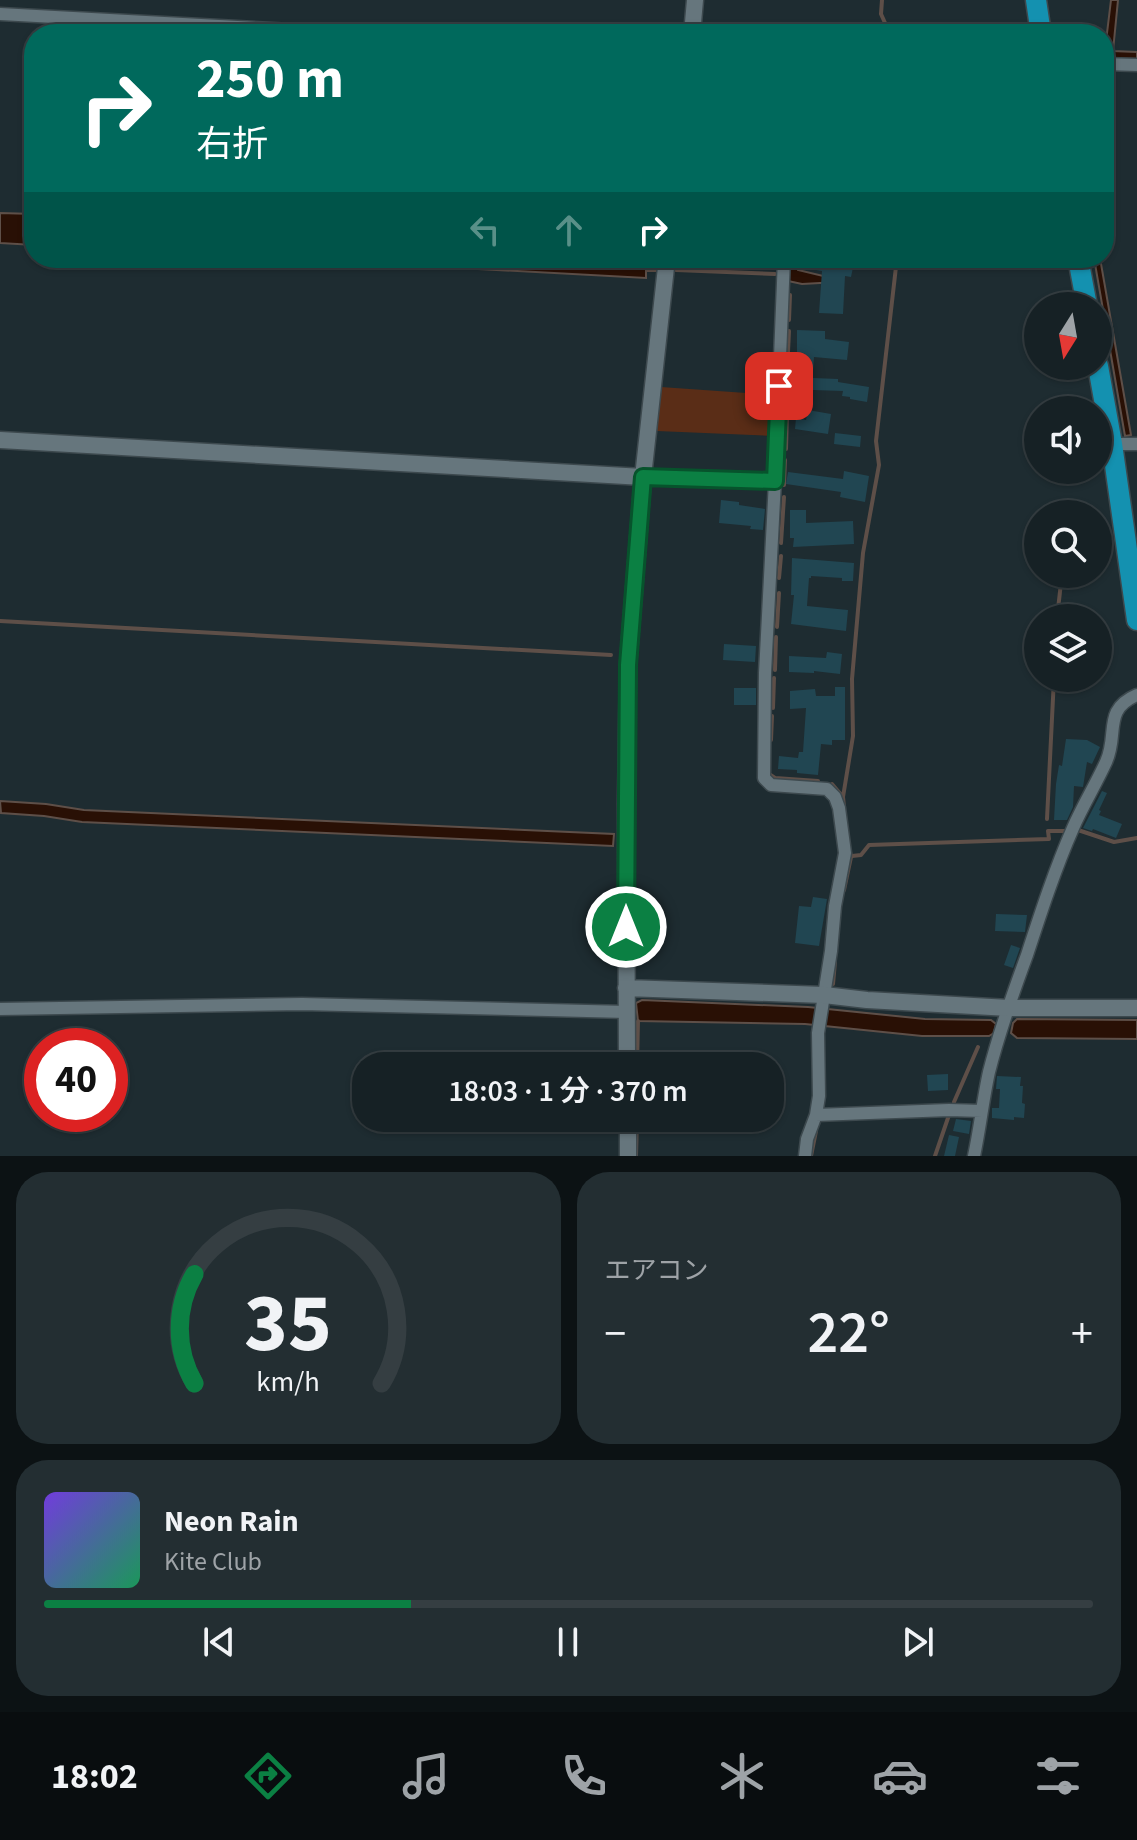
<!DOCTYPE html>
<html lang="ja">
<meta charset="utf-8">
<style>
body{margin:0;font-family:"Source Sans 3","Noto Sans JP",sans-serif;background:#232e32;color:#f1f3f6;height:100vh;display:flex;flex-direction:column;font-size:30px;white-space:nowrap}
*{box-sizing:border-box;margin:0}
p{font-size:26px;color:#9ea3a7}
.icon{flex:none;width:44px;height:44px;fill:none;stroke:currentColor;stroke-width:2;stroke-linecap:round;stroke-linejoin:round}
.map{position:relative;height:1156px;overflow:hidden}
.details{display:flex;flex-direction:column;gap:16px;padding:16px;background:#0c1214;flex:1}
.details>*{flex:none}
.hud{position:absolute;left:24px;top:24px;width:1090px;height:244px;border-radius:32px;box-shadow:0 2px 6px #0004,0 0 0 2px #353e42;background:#00695c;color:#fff;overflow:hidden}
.needle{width:52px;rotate:191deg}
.controls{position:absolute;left:1024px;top:292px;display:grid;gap:16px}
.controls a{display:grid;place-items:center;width:88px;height:88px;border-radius:50%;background:#162125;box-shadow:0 2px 6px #0004,0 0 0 2px #353e42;font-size:40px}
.speed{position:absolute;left:24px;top:1028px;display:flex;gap:16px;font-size:40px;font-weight:700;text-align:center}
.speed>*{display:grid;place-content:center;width:104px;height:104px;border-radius:50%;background:#162125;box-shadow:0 2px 6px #0004,0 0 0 2px #353e42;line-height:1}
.speed .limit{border:12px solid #d22;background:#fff;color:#111}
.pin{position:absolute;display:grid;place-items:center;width:68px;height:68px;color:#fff;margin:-34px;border-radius:16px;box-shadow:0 4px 12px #0006}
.me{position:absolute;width:88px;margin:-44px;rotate:0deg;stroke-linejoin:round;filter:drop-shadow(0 0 6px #0008)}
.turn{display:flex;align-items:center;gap:28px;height:168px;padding:0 40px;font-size:36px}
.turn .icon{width:104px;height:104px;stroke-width:2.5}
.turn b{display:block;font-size:56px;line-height:68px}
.lanes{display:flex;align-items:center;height:76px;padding:0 40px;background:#0003;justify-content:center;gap:40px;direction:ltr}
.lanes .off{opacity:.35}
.big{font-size:60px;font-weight:600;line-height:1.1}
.details .tile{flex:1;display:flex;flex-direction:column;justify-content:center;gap:12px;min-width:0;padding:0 28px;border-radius:32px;background:#232e32}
.details .dial{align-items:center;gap:0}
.dial svg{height:208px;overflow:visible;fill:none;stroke:#353e42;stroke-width:7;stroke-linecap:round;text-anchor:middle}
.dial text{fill:#f1f3f6;stroke:none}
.song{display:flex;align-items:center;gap:24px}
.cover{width:96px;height:96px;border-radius:12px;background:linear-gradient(135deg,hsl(260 70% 55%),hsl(150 70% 35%))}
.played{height:8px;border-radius:4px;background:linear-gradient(90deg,#0b8043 35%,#353e42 35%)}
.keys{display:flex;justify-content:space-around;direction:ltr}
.heat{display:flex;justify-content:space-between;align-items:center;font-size:44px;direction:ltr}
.details .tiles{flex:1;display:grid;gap:16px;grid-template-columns:1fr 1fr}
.tile:last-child{grid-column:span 2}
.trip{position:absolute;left:352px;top:1052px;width:432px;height:80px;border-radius:32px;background:#162125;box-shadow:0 2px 6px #0004,0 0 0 2px #353e42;font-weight:600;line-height:80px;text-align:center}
.menu{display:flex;height:128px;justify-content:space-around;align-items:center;background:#090d0f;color:#9ea3a7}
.menu .icon{width:56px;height:56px}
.menu .selected{color:#0b8043}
.menu b{font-size:36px;color:#f1f3f6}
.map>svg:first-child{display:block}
.green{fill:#5a2d17}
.water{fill:#291005;stroke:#5e4f48;stroke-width:2}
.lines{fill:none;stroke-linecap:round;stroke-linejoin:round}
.stream{stroke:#5e4f48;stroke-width:4}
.building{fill:#214652}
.minor-casing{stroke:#3d494e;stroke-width:15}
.tertiary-casing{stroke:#3d494e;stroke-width:19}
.trunk-casing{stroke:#3d494e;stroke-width:23}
.minor{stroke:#66767d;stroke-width:12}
.tertiary{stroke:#66767d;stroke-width:16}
.trunk{stroke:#1491b0;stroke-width:20}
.route-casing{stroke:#07532c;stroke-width:20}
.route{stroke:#0b8043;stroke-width:14}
</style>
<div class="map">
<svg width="1137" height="1156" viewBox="0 0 1137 1156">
<rect width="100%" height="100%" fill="#1e2c31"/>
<!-- green -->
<path class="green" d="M661,387L774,395L773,436L657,431Z"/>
<!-- water -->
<path class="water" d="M1111,0H1118L1113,51L1137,52V59L1104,58Z
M1104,71L1111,72L1104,147Z
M0,213L34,214V245L0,243Z
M275,258H647V262L658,265L657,271H646V278Z
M790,258H797L798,270L840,280L838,282L802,284L788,281Z
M1094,258H1100L1131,435L1125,436Z
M0,801L46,804L84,810L614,834L613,846L82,822L44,816L1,813Z
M642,1000L808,1007L925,1019L991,1020L996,1024L994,1033L989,1036H922L805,1024L638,1021L636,1003Z
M1017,1019L1137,1020V1039L1017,1038L1011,1033L1013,1023Z"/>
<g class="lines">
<!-- stream -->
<path class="stream" d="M882,0L881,14L890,34
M676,270L775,274
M789,320L790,295
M788,352L789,331
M787,402L788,362
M786,449L787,414
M784,485L785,460
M781,543L784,497
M779,578L781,556
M1057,618L1062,574
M0,621L611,655
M777,627L779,593
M775,670L776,637
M773,708L774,678
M771,740L772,716
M769,771V774L775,778L818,781
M832,784L843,797
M844,807L843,797L853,736L852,679L863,553L879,465L876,441L897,258
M1047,819L1054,678
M1078,830L1114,842L1137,838
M852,856L861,855L869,845L1049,839L1048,831H1066
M844,890L851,857L850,852
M833,984L835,962
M637,1066L638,1021
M954,1102L978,1047
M636,1156L637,1118
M811,1156L816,1131
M935,1156L949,1115"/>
</g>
<!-- building -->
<path class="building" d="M818,258H855L851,277L845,276L843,314L819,313L822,271L816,270Z
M797,330L825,331V339L849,342L847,360L814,357L812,385L803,384L805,354L797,353Z
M813,378L838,379V382L869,387L867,402L850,399V397L842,396L843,391L813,390Z
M808,410L831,414L828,434L795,429L796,418L806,420Z
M835,433L861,436L860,447L834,444Z
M844,471L869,476L865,502L840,497L841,492L786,484L788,472L843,479Z
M721,500L739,502V505L765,509L763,530L750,529L751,526L719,523Z
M790,510H806V523L853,521L854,544L793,547L794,538H790Z
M792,558L854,563L853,581H842V578L811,576V578H809L807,606L848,610L846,631L791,624L794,595H791Z
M724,644L756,646L755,662L723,660Z
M827,652L842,654L840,674L814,671V673L789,672V656L826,658Z
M835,687H845V740H832V745L821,744L818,775L797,773V770L778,769L779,756L798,758L799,752H803L806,708L790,709V691L815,689L816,696H835Z
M734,688H756V705H734Z
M1066,739L1087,740L1100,747L1092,764L1087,762L1083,787L1074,786L1073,807L1067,820H1054L1056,784L1059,765L1062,766Z
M1102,791L1107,793L1099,810L1101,811L1099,815L1122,824L1116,838L1093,829L1092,831L1083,828Z
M813,897L827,899L819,946L795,943L799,906L811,907Z
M996,914L1027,915L1025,932L995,931Z
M1011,945L1020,948L1013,968L1004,965Z
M948,1074V1090L928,1091L927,1075Z
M997,1076L1021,1077L1020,1086H1023L1022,1103L1025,1104L1024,1118L1014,1117V1120L992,1118V1108H999L1000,1089H996Z
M956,1119L971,1121L969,1134L953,1131Z
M949,1135L959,1137L955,1156H944Z"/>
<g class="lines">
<!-- minor casing -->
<g class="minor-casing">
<path id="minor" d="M0,14L365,34
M1104,64L1137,65
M784,258L775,481L765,673L764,778L771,785L827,789L835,797L839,808L845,853L835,906L831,951L818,1033L819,1096L816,1115L807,1139L805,1156
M1112,444H1137
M643,477L775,481
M0,1009L302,1004L627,1012
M816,1115L949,1110L982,1111
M974,1156C980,1128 983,1099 989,1072C999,1032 1013,993 1027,955C1041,912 1055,869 1073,828C1083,805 1096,784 1106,762C1119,734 1102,710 1137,695"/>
</g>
<!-- tertiary casing -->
<g class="tertiary-casing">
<path id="tertiary" d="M692,34L695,0
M0,440L643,477
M626,988L824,995L867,1000L1009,1008H1137
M627,1066L626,804L628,665L643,477L667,258
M628,1118V1156"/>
</g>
<!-- trunk casing -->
<g class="trunk-casing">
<path id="trunk" d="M1036,0L1041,34
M1078,258L1087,306
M1098,366L1112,444L1137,620"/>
</g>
<!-- minor -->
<use href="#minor" class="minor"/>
<!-- tertiary -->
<use href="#tertiary" class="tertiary"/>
<!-- trunk -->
<use href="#trunk" class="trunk"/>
</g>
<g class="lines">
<!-- route casing -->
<g class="route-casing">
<path id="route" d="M626,927L628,665L643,477L775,481L779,386"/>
</g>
<!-- route -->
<use href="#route" class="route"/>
</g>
</svg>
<div class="controls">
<a><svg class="needle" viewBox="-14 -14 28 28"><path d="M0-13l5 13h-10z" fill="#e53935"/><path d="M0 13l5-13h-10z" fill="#9ea3a7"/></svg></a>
<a><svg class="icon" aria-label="sound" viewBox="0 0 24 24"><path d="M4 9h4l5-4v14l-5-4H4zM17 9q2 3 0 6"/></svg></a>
<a><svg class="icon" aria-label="search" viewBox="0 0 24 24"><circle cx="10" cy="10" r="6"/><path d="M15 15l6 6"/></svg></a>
<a><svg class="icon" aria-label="layers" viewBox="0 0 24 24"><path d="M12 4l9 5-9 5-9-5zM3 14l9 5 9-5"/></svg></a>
</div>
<div class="speed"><div class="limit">40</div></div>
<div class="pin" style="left:779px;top:386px;background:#d93025"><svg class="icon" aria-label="arrive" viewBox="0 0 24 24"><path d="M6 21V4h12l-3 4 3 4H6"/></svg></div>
<svg class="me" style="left:626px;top:927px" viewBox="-20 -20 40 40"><circle r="17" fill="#0b8043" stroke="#fff" stroke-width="3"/><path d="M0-11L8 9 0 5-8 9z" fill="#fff"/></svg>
<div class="trip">18:03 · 1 分 · 370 m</div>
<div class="hud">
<div class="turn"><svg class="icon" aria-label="right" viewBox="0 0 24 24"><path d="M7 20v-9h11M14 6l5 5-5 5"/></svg><div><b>250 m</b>右折</div></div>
<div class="lanes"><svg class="icon off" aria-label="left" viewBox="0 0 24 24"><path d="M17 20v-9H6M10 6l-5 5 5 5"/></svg><svg class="icon off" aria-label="ahead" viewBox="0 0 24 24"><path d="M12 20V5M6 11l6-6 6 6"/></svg><svg class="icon" aria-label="right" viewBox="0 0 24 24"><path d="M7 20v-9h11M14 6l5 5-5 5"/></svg></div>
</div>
</div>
<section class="details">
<div class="tiles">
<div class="tile dial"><svg viewBox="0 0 100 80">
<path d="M14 69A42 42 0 1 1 86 69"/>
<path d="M14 69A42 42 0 0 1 14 27" stroke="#0b8043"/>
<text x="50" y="56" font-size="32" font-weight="700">35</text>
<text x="50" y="72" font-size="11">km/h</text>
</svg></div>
<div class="tile"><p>エアコン</p>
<div class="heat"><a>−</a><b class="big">22°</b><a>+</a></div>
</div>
<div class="tile">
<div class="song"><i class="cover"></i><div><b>Neon Rain</b><p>Kite Club</p></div></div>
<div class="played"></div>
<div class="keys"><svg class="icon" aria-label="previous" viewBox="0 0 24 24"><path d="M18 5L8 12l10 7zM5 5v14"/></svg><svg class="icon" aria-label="pause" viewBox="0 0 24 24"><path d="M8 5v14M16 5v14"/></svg><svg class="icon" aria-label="next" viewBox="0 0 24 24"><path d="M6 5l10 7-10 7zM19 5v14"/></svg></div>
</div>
</div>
</section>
<nav class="menu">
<b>18:02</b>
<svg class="icon selected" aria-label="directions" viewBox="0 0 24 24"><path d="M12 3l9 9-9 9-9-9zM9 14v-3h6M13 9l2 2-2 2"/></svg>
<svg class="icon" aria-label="music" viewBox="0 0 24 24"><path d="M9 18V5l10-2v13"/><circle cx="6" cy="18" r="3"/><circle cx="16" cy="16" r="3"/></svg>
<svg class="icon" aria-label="phone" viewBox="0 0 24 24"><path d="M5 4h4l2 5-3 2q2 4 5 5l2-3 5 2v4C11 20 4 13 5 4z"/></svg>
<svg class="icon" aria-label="climate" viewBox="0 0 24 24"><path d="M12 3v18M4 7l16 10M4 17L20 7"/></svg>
<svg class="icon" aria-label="car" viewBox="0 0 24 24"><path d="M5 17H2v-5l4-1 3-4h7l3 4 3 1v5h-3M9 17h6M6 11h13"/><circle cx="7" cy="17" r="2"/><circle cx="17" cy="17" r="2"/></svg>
<svg class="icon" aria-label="filters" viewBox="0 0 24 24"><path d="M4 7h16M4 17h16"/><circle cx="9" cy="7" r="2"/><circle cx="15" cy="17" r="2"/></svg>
</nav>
